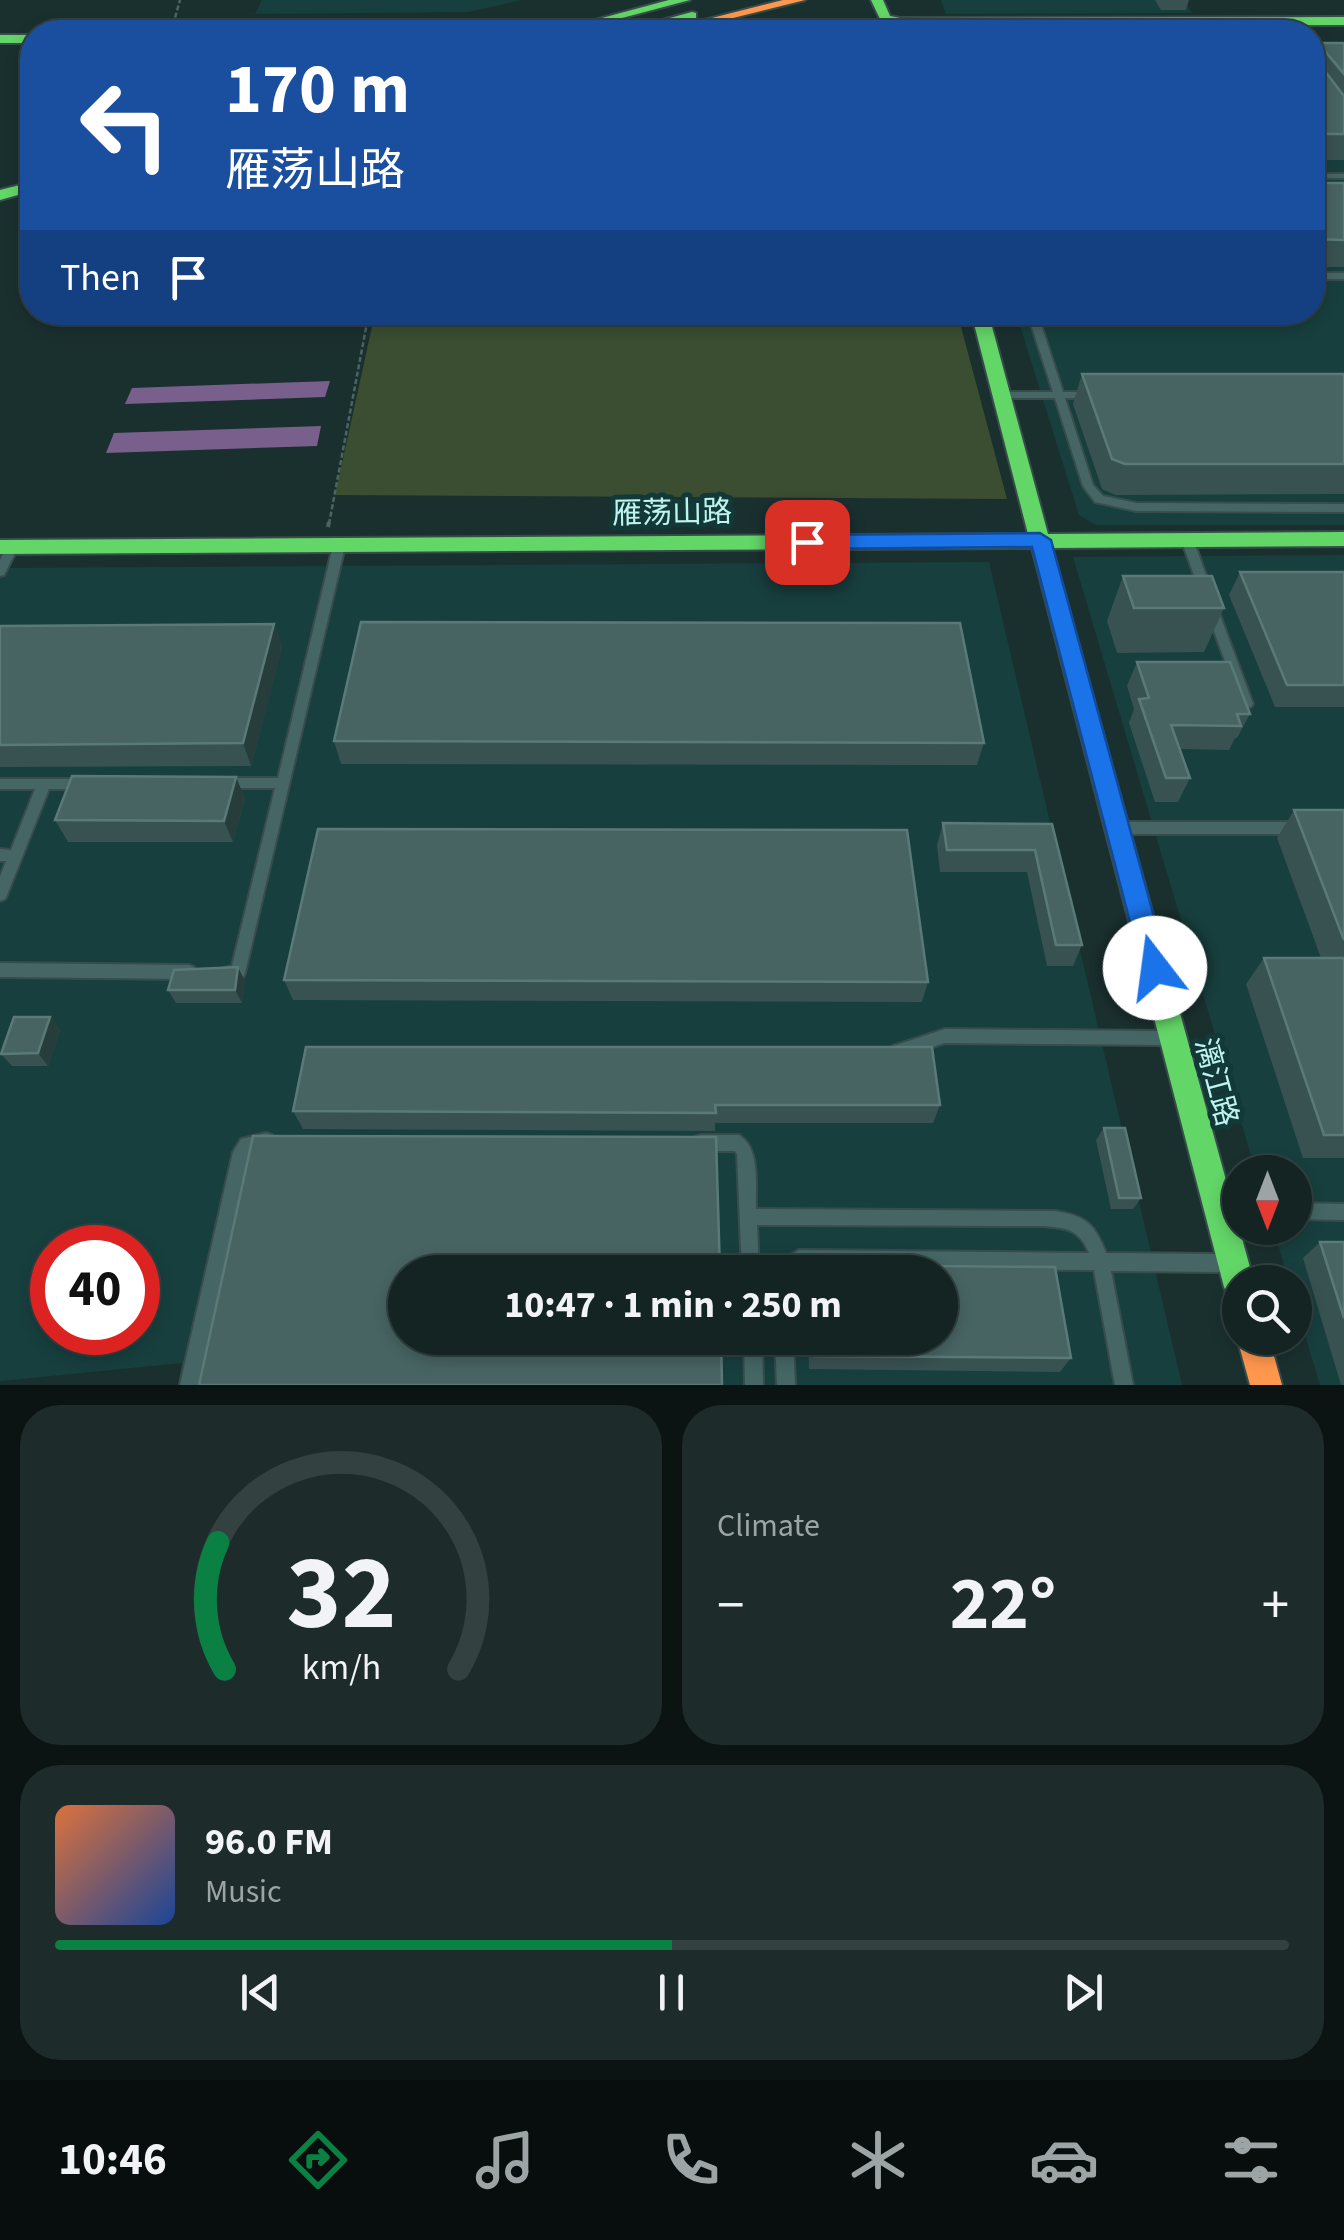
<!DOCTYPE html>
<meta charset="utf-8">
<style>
body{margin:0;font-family:"Source Sans 3","Noto Sans SC",sans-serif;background:#1d2c2b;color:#f1f3f6;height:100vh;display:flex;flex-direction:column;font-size:38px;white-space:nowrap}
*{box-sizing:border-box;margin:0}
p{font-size:32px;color:#9da4a6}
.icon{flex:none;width:55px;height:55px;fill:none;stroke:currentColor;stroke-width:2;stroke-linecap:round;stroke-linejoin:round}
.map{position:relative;height:1385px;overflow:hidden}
.panel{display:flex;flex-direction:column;gap:20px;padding:20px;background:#0b1413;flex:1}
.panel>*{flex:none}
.guide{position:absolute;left:20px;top:20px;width:1305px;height:305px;border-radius:40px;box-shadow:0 5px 15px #0003,0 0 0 2px #334141;background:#1a4fa0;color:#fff;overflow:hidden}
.needle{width:65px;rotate:180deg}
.controls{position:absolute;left:1222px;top:1155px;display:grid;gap:20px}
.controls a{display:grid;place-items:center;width:90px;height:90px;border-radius:50%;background:#142423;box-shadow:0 5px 15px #0003,0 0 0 2px #334141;font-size:50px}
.speed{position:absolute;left:30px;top:1225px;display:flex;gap:20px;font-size:50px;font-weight:700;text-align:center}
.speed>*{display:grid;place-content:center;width:130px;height:130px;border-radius:50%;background:#142423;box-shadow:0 5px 15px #0003,0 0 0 2px #334141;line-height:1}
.speed .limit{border:15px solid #d22;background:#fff;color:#111}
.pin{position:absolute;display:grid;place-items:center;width:85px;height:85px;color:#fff;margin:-42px;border-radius:20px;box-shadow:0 5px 15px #0006}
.me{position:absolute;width:110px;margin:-55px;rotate:345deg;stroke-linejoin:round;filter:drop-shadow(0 0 8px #0008)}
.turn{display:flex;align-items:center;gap:35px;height:210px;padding:0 40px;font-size:45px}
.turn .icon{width:130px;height:130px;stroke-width:2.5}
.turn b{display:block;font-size:70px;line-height:85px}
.then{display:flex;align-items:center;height:95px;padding:0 40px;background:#0003;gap:20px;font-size:38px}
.big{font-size:75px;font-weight:700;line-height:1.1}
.panel .card{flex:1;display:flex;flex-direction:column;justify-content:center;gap:15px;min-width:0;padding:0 35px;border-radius:40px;background:#1d2c2b}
.panel .dial{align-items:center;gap:0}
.dial svg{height:260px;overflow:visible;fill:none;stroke:#334141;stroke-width:7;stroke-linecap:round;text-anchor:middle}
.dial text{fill:#f1f3f6;stroke:none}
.song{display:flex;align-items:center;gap:30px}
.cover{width:120px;height:120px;border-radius:15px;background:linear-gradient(135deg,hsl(20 70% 55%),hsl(220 70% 35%))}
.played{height:10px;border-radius:5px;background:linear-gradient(90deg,#0b8043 50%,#334141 50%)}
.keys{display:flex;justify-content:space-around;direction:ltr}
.heat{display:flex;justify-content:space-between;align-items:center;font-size:55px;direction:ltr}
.panel .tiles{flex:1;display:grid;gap:20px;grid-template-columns:1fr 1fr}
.card:last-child{grid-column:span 2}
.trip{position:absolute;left:388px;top:1255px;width:570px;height:100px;border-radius:50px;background:#142423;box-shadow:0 5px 15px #0003,0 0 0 2px #334141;font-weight:700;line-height:100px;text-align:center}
.tabs{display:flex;height:160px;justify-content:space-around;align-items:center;background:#080e0e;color:#9da4a6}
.tabs .icon{width:70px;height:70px}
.tabs .active{color:#0b8043}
.tabs b{font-size:45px;color:#f1f3f6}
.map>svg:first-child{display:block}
.built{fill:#173f3e;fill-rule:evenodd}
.green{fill:#3b4e31}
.water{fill:#79608c}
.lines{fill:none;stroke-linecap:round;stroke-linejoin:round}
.lane-casing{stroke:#384c4b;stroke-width:4}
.fast-casing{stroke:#384c4b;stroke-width:4}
.slow-casing{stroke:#384c4b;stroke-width:4}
.path-far1{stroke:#4a6564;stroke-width:2.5;stroke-dasharray:5 2.5;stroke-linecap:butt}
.path{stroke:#4a6564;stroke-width:4;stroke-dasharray:8 5;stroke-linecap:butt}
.lane{fill:#456665;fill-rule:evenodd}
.fast{fill:#63d668;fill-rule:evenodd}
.slow{fill:#ff974d;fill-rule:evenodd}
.wall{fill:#385251}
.shaded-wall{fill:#263d3c}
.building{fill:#476362;stroke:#5a7a78;stroke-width:2.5}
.route{fill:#1a73e8;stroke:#114b97;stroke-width:2.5}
.labels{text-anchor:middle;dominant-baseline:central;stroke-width:10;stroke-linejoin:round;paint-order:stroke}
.street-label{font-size:30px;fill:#bff3f0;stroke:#123837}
</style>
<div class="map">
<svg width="1344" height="1385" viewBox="0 0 1344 1385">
<rect width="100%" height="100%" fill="#1a302f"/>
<!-- built -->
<path class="built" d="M262,0H522L468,12L255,14Z
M941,0H1183L1192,13L946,14Z
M1313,59H1344V525H1096L1079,515L1016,313L1312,312Z
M1344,555V1385H1320L1295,1302V1282H1289L1273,1228H1295V1172H1256L1073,557Z
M989,562L1182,1385H178L182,1363L0,1381V568ZM52,1248H138V1332H52ZM405,1272H940V1338H405Z"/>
<!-- green -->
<path class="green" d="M957,312L1007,499L335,495L375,313Z"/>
<!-- water -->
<path class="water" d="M330,381L325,397L125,404L132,388Z
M321,426L317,446L106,453L114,433Z"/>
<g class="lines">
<!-- lane casing -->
<g class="lane-casing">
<path id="lane" d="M1312,174H1344V178H1312Z
M1312,273H1344V279H1312Z
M1027,312H1037L1063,392H1092L1097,395L1092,398H1065L1093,485L1103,496L1136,503L1344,504V512L1136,511L1095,502L1083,486L1055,398H1002L997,395L1002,392H1053Z
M1187,535L1193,539L1211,589L1209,592H1201L1199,589L1181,539Z
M339,542L345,546L245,973L243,978L238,980L224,978L222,973L224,968L232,966L275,788H225L220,787L218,783L220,779L225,778H278L333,546Z
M12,543L18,547L4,575L0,576V560L8,544Z
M1211,603L1217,607L1253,704L1251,707H1243L1241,704L1205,607Z
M0,779H85L90,780L92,784L90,788L85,789H49L7,895L5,899L0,901V877L6,861H0V849L11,850L35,789H0Z
M1122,822H1297L1302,824L1304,828L1302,832L1297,834H1122L1117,832L1115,828L1117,824Z
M0,963L189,965L194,967L196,972L194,977L189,979L0,977Z
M945,1029L1166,1031L1171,1033L1174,1038L1171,1043L1166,1045L945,1043L898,1058L893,1056L890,1051L893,1046Z
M266,1133L272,1135L274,1141L272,1147L252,1152L248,1156L198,1385H180L233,1152L241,1139Z
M701,1135H739C761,1149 755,1185 756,1209L1055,1211C1086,1216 1095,1224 1106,1253L1223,1254L1229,1257L1232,1263L1229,1269L1223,1272L1111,1271L1133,1385H1115L1094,1270L801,1268L795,1272H778L783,1260L799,1250L1089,1253C1079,1229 1067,1228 1043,1226L757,1225L759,1272H742L737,1154L735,1151H701L695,1149L693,1143L695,1137Z
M1295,1203L1344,1204V1220L1295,1219Z
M744,1338H762L763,1385H745Z
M775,1338H793L795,1385H777Z"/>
</g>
<!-- fast casing -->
<g class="fast-casing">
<path id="fast" d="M669,0H690L569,32H550Z
M871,0H883L890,16L900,18L1344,17V25L900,26L881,21Z
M692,12L696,13V19L638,32H618Z
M0,35H32V43H0Z
M32,182V191L0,200V190Z
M971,312H988L1048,534L1344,532V546L1052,548L1254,1282H1240V1303L1229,1298L1224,1287L1032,548L0,554V540L1028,534Z"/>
</g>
<!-- slow casing -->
<g class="slow-casing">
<path id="slow" d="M783,0H805L677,32H657Z
M1240,1331V1338H1269L1282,1385H1250L1237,1338Z"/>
</g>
<!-- path-far1 -->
<path class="path-far1" d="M171,32L180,0
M329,524L369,312"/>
<!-- path -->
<path class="path" d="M328,527L329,522"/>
<!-- lane -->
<use href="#lane" class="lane"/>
<!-- fast -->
<use href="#fast" class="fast"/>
<!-- slow -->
<use href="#slow" class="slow"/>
</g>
<!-- wall -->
<path class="wall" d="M1155,0H1189L1186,10H1161Z
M1312,43H1344V160H1312Z
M1312,183H1344V267H1312Z
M1082,374H1344V494L1115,495L1102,489L1073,404Z
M1240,572H1344V707H1275L1229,595Z
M1123,576L1224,608L1204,652L1117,653L1107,621Z
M274,624L282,647L251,766L0,767V626Z
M1137,662L1250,714L1237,738H1235L1229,750L1180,749L1190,778L1178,802H1155L1129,723L1134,709L1127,686Z
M334,741L984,743L977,765L341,764Z
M236,777L245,799L233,842H68L55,820Z
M1294,810H1344V1158H1303L1246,984L1264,958H1321L1277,838Z
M943,823L1052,824L1082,945L1073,966H1047L1027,872H940L937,845Z
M284,980L928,982L922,1002L293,1000Z
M245,981L242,1003H176L168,990Z
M50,1017L60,1030L48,1066H12L1,1054Z
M306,1047L940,1105L933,1123H715V1131L303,1129L293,1111Z
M1104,1128L1141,1198L1133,1209H1111L1096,1140Z
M1320,1242H1344V1385H1341L1303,1258Z
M808,1265L1055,1267L1071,1358L1060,1372L809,1369L808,1338H940V1272H806Z"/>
<!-- shaded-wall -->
<path class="shaded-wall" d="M274,624L282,647L251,766L243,743Z
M236,777L245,799L233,842L224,821Z
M238,967L245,981L242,1003L235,990Z
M50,1017L60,1030L48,1066L38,1053Z"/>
<!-- building -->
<path class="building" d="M1312,43H1344V74L1324,50L1319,49L1318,62L1344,96V134H1312Z
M1312,183H1344V240L1312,239Z
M1082,374H1344V464H1125L1112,459Z
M1240,572H1344V685H1287Z
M1123,576H1212L1224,608H1134Z
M361,622L960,623L984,743L334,741Z
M274,624L243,743L0,745V626Z
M1137,662H1230L1250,714H1237L1241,726L1171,725L1190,778H1166L1139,699L1149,698Z
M72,776L236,777L224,821L55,820Z
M1294,810H1344V940Z
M943,823L1052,824L1082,945H1056L1035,850H947Z
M318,829L907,830L928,982L284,980Z
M1264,958H1344V1135H1324Z
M238,967L235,990H168L174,970Z
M14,1017H50L38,1053L1,1054Z
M306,1047H932L940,1105H715L716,1113L293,1111Z
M1104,1128H1125L1141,1198H1119Z
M253,1136L716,1137L720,1272H405V1338H721L722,1385H199Z
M1320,1242H1344V1318Z
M808,1265L1055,1267L1071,1358L813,1356L812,1338H940V1272H809Z"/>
<!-- route -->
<path class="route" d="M1040,533L1051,540L1168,968L1165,977L1155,980L1145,977L1142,968L1032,547L807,549L797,542L807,535Z"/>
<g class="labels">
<!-- street labels -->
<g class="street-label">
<text transform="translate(672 513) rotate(-1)">雁荡山路</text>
<text transform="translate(1216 1082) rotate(75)">漓江路</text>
</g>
</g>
</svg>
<div class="controls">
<a><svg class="needle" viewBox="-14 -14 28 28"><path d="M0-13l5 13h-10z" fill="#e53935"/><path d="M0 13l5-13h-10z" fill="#9da4a6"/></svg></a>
<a><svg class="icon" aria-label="search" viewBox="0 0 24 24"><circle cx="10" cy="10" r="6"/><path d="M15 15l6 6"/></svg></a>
</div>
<div class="speed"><div class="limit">40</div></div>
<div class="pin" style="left:807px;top:542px;background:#d93025"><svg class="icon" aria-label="arrive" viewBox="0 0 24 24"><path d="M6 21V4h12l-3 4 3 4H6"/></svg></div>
<svg class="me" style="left:1155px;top:968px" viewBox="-20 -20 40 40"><circle r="19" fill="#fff"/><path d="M0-13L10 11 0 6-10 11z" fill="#1a73e8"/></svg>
<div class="trip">10:47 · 1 min · 250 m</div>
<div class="guide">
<div class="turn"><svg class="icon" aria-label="left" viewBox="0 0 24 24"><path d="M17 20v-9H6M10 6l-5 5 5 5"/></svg><div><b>170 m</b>雁荡山路</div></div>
<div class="then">Then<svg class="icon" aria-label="arrive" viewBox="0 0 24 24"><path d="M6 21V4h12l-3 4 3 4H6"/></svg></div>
</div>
</div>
<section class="panel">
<div class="tiles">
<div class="card dial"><svg viewBox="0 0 100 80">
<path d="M14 69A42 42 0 1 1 86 69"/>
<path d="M14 69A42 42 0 0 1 12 30" stroke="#0b8043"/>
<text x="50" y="56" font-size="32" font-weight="700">32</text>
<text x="50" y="72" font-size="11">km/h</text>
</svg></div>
<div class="card"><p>Climate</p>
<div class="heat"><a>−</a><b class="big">22°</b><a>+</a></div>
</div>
<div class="card">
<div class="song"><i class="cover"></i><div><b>96.0 FM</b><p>Music</p></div></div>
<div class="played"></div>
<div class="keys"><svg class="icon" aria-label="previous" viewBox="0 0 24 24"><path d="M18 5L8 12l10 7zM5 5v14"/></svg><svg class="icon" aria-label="pause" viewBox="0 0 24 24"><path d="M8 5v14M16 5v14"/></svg><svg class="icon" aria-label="next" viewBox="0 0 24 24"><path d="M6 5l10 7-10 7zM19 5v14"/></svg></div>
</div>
</div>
</section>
<nav class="tabs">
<b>10:46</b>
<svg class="icon active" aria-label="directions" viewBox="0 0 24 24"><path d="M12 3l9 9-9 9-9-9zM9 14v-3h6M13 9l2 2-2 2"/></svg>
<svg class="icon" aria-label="music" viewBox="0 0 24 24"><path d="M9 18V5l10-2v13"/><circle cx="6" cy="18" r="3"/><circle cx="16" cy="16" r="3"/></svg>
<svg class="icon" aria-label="phone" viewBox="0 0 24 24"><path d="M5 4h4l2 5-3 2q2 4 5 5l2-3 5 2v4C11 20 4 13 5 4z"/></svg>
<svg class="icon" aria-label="climate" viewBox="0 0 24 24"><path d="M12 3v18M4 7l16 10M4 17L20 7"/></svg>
<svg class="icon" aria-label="car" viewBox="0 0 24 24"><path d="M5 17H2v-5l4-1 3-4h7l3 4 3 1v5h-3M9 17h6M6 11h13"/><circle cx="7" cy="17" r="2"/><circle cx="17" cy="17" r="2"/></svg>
<svg class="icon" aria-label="filters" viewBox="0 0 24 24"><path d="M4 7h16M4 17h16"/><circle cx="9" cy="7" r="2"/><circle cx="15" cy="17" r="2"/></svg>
</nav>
